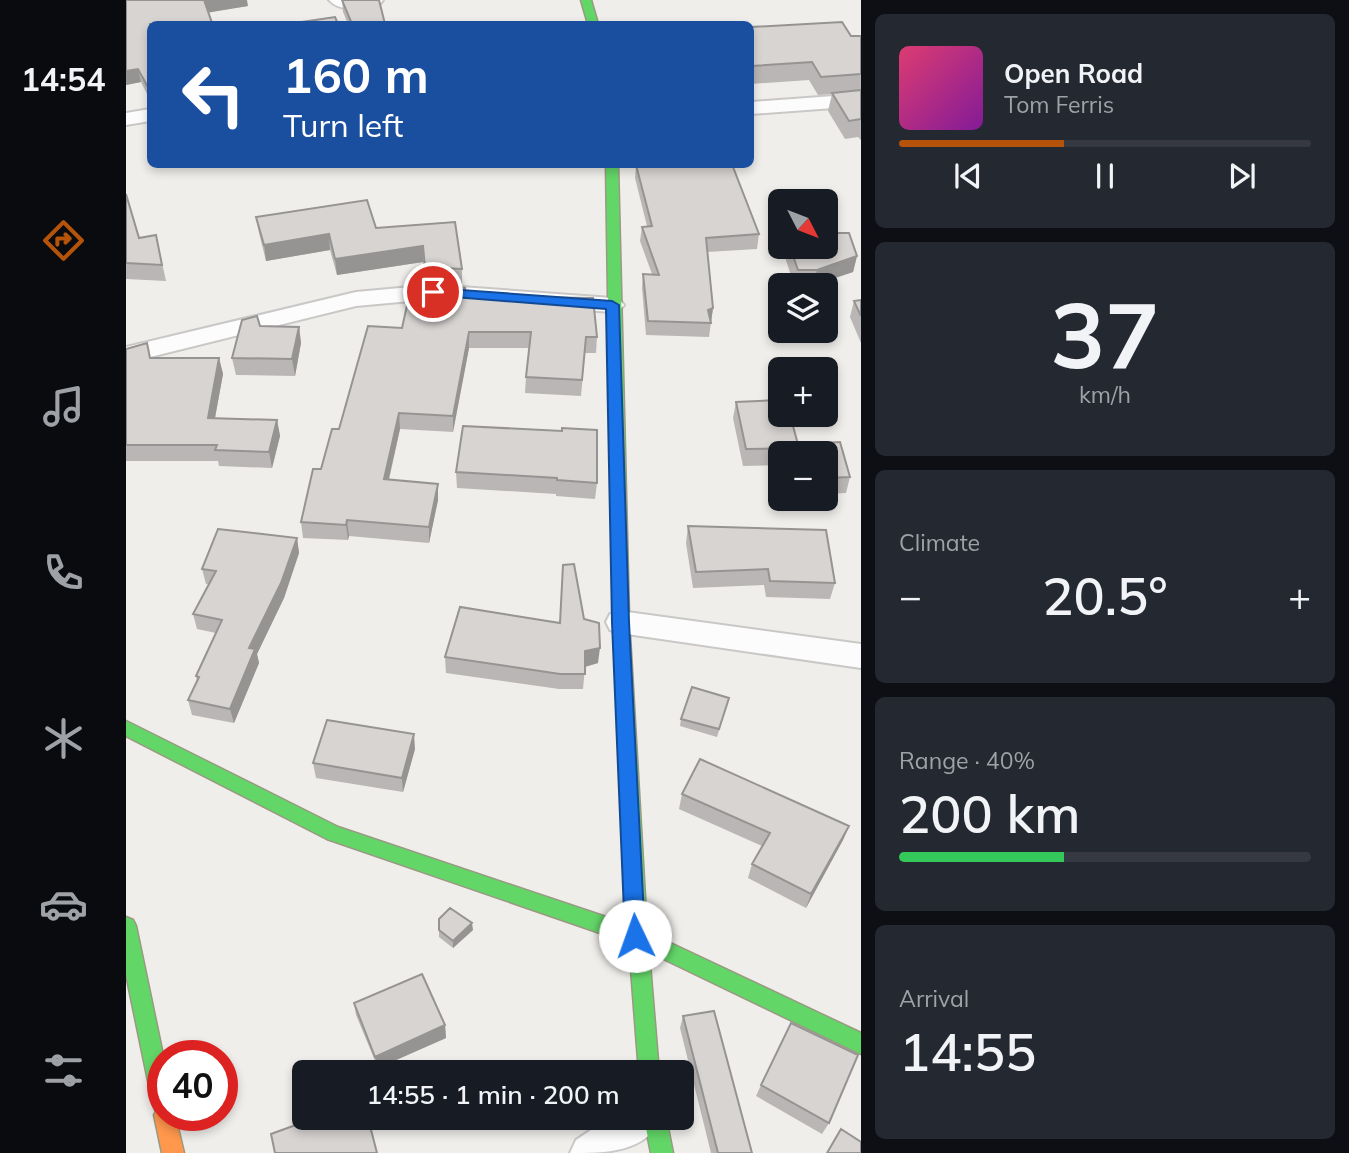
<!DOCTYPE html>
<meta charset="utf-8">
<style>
body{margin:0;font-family:Mulish,sans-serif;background:#242831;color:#f1f3f6;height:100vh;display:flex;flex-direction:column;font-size:26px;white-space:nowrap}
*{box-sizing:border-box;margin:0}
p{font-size:23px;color:#9ea1a6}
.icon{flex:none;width:38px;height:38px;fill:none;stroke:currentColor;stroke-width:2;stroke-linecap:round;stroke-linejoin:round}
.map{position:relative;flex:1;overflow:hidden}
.details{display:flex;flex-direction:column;gap:14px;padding:14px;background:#0d0f14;width:488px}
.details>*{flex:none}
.banner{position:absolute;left:21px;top:21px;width:607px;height:147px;border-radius:10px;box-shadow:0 4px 10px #0003;background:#1a4fa0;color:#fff;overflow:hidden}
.needle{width:46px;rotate:132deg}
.controls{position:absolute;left:642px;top:189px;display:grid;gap:14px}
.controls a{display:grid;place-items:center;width:70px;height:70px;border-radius:10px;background:#171b24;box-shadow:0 4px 10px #0003;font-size:35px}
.speed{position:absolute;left:21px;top:1040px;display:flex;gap:14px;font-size:35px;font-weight:700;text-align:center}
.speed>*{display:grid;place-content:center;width:91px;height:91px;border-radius:50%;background:#171b24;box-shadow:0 4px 10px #0003;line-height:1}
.speed .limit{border:10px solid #d22;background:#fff;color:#111}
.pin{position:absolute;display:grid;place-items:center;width:60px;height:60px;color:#fff;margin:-30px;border:4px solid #fff;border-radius:50%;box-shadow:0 2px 7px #0007}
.me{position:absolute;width:77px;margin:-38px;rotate:357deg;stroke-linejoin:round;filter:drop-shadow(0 0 5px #0008)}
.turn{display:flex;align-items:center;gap:24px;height:147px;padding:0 21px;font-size:32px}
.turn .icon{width:91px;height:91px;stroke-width:2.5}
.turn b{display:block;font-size:49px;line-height:60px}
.big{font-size:52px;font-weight:600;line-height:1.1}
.details .tile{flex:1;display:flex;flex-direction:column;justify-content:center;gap:10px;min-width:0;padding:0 24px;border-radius:10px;background:#242831}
.details .dial{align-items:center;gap:0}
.dial b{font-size:91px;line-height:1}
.song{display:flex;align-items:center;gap:21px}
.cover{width:84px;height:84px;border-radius:10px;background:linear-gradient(135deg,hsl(340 70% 55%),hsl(290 70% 35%))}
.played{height:7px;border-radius:4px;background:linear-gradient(90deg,#b45309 40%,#363941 40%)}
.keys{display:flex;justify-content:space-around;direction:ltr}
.heat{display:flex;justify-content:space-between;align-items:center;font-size:38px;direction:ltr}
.charge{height:10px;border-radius:5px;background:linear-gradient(90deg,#34c759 40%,#363941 0)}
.trip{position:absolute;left:166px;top:1060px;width:402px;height:70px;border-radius:10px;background:#171b24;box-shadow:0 4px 10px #0003;font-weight:600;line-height:70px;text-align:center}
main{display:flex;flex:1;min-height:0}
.menu{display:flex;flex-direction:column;width:126px;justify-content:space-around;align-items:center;background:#090b0e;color:#9ea1a6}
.menu .icon{width:49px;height:49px}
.menu .selected{color:#b45309}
.menu b{font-size:32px;color:#f1f3f6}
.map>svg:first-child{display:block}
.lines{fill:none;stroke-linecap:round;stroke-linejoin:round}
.street-casing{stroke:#c9c8c7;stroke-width:4}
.fast-casing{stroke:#999a82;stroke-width:3}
.slow-casing{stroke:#999a82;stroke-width:3}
.street{fill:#fdfcfc;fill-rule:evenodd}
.fast{fill:#63d668;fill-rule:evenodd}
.slow{fill:#ff974d;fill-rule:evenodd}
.wall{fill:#b9b6b5}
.shaded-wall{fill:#969493}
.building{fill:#d7d4d2;stroke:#969493;stroke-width:2}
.route{fill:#1a73e8;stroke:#114b97;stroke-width:2}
</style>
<main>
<nav class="menu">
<b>14:54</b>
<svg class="icon selected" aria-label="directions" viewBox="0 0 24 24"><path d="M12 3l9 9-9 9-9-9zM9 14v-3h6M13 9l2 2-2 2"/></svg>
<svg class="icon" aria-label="music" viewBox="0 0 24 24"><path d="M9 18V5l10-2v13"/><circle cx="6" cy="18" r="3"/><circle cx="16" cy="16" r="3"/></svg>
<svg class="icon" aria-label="phone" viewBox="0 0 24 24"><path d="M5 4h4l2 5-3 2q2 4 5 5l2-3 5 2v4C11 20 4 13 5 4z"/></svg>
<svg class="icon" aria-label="climate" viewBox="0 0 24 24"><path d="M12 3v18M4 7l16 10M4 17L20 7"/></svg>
<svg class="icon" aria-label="car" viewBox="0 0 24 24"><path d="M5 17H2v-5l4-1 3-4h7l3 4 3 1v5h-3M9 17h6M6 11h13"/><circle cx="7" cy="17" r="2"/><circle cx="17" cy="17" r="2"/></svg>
<svg class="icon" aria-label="filters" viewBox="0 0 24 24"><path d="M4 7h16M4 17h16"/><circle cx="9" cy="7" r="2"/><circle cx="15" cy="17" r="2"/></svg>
</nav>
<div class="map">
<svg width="735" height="1153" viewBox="0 0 735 1153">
<rect width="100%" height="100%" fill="#f0eeeb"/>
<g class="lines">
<!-- street casing -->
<g class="street-casing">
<path id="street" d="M203,0H257L254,4C238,8 216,14 203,0Z
M735,94V106L625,114V102Z
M24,109V121L0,125V113Z
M307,285L486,298L494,300L498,305L494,310L486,312L307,299L230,306L0,363V347L230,292Z
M494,611L735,644V668L494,633L484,630L480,622L484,614Z
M483,1118H536C519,1153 479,1153 444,1153L450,1140Z"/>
</g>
<!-- fast casing -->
<g class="fast-casing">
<path id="fast" d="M455,0H465L472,24H462Z
M480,164H492L503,619L521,932L735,1033V1054L523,952L533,1073H513L503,943L201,839L0,736V721L212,827L501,924L487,619Z
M0,917L7,920L10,926L37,1055V1115L30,1112L27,1105L0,974Z
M518,1118H540L547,1153H525Z"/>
</g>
<!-- slow casing -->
<g class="slow-casing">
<path id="slow" d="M37,1105V1115H49L58,1153H36L28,1115L32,1108Z"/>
</g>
<!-- street -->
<use href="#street" class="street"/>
<!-- fast -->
<use href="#fast" class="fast"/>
<!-- slow -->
<use href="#slow" class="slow"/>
</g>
<!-- wall -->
<path class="wall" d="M0,0L122,6L82,12L24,24V100L15,82L0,85Z
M216,0L259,24H222L217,12Z
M625,27L725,36H735V140L732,137L719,139L702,111L706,94L692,95L683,80L625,84Z
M510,165L633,234L631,249L581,252L587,308L583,337L520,335L516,288L517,274H526L514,241L516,227L521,226L509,178Z
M0,194L13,238L30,235L40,281L0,279Z
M130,217L250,228L336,269V284L300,283L297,262L211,275L204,250L140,261L133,233Z
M658,247H700L731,256L727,272L690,285H668L657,251Z
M301,286L340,296L471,337L470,353H459L455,396L399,393L400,377L403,348H343L327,432L274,429L263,480L312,484V500L303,543L223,536L222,540L177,538L175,522L195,469L213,429L276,328L302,302Z
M735,300V343L724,317L728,301Z
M134,326L173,327L175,343L169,376L110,375L106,358Z
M0,349L25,358H93L97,374L89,418L151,420L154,436L146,468L93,466L92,461H0Z
M610,402L673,448L671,453H654V465L617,466L607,418Z
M337,426L471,483L469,499L430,496V494L331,488L330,472Z
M714,442L724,477L720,493L700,494V453H678L680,444Z
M562,526L709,583L704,599L640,597L638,585L567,588L560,543Z
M171,538L173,553L158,598L131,654L133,663L108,723L66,715L62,700L71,681L70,676L90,633L71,629L67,614L82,584H80L76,569Z
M458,619L472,663L459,667L457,689H433L320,673L319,657L434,623Z
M603,698L591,737L554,726L555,719Z
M289,749L277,792L190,778L187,763Z
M556,794L723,826L717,840L680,908L622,878L626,864L636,846L553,809Z
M313,919L347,930L327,948L313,937Z
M228,1003L319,1025L320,1038L252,1068L230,1015Z
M557,1016L626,1153H585L554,1028Z
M635,1085L703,1123L696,1134L630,1096Z"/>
<!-- shaded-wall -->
<path class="shaded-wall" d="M78,0H121L122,6L80,13Z
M12,69L15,82L0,85V71Z
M203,234L204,250L140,261L138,245Z
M297,246V262L211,275L209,259Z
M731,256L727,272L687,285L691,270Z
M587,308L585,322L582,310Z
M173,327L175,343L169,376L166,359Z
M343,332V348L327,432V416Z
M93,358L97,374L86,434L82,418Z
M273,413L274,429L259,495L258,479Z
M151,420L154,436L146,468L143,452Z
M312,484V500L303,543V527Z
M221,520L223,536L222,540L220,525Z
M171,538L173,553L158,598L131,654L133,663L108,723L104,709L123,648Z
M474,648L472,663L458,667L459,651Z
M288,734L289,749L277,792L276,778Z
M723,826L717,840L680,908L685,894Z
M346,923L347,930L327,948V941Z
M319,1025L320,1038L252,1068L249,1057Z"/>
<!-- building -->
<path class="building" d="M0,0H78L86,23L77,24H24V88L23,89L12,69L0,71Z
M216,0H253L259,24H226Z
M209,17L212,24H162Z
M716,22L725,36H735V74L695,77L686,62L625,66V27Z
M735,90V119L723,121L706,93Z
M510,165L607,167L633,234L580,238L587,308L582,310L585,323L522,321L517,274L533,275L516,227L526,226Z
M0,194L13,238L30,235L36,265L0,263Z
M241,200L250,228L329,222L336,269L299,267L297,246L209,259L203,234L138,245L130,217Z
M700,233H723L731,256L691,270H672L664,247H700Z
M301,286L339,288L340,296L467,298L471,337H460L456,380L400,377L405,332H343L327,416L273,413L258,479L312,484L303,527L221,520L220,525L175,522L187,469H195L206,429H213L242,326L276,328L282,301L303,302Z
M735,300V316L728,301Z
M131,316L134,326L173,327L166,359L106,358L116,320Z
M21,343L24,358H93L82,418L151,420L143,452L89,450L91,445H0V349Z
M654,400V415H664L673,448L620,449L610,402Z
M337,426L436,431V428L471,430V483L431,480V478L330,472Z
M714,442L724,477L700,478V453H683L680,444Z
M562,526L700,530L709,583L644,581L642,569L570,572Z
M92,529L171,538L155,583L123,648L129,649L104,709L62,700L73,677L70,676L96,620L67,614L90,571L76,569Z
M448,564L458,619L473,623L474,648L459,651V674H434L319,657L334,607L434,623L437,565Z
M566,687L603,698L593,729L555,719Z
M201,720L288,734L276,778L187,763Z
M574,759L723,826L685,894L626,864L644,833L556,794Z
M324,908L346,923L327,941L313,930V919Z
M296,974L319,1025L249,1057L228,1003Z
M588,1011L626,1153H592L557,1016Z
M665,1023L732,1055L703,1123L635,1085Z
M189,1118H242L251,1153H149L145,1134Z
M715,1129L735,1142V1153H701Z"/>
<!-- route -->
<path class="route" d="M307,288L486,301L493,305L503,622L519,936L516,942L509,945L502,942L499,936L486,622L480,309L303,295L301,292Z"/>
</svg>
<div class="controls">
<a><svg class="needle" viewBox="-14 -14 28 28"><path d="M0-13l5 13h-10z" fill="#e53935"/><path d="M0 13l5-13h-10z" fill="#9ea1a6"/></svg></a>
<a><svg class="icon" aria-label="layers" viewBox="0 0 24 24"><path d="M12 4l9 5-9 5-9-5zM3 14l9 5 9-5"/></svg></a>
<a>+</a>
<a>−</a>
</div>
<div class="speed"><div class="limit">40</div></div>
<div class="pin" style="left:307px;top:292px;background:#d93025"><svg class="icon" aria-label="arrive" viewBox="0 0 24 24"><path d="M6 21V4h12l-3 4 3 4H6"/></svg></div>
<svg class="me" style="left:509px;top:936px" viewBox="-20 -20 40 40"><circle r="19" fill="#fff"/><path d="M0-13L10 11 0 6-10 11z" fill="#1a73e8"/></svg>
<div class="trip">14:55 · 1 min · 200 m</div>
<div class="banner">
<div class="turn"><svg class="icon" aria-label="left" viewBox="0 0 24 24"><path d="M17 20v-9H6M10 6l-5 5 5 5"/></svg><div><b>160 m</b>Turn left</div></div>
</div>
</div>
<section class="details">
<div class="tile">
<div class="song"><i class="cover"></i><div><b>Open Road</b><p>Tom Ferris</p></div></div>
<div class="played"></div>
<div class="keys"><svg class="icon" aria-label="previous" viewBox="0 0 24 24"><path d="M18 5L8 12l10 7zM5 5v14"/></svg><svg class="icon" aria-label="pause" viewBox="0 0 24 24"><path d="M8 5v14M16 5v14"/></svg><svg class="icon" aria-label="next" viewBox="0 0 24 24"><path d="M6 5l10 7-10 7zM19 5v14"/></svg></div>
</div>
<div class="tile dial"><b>37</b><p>km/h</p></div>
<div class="tile"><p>Climate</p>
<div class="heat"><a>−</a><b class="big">20.5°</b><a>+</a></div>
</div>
<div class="tile"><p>Range · 40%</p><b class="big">200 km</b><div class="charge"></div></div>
<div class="tile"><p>Arrival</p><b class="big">14:55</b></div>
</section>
</main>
